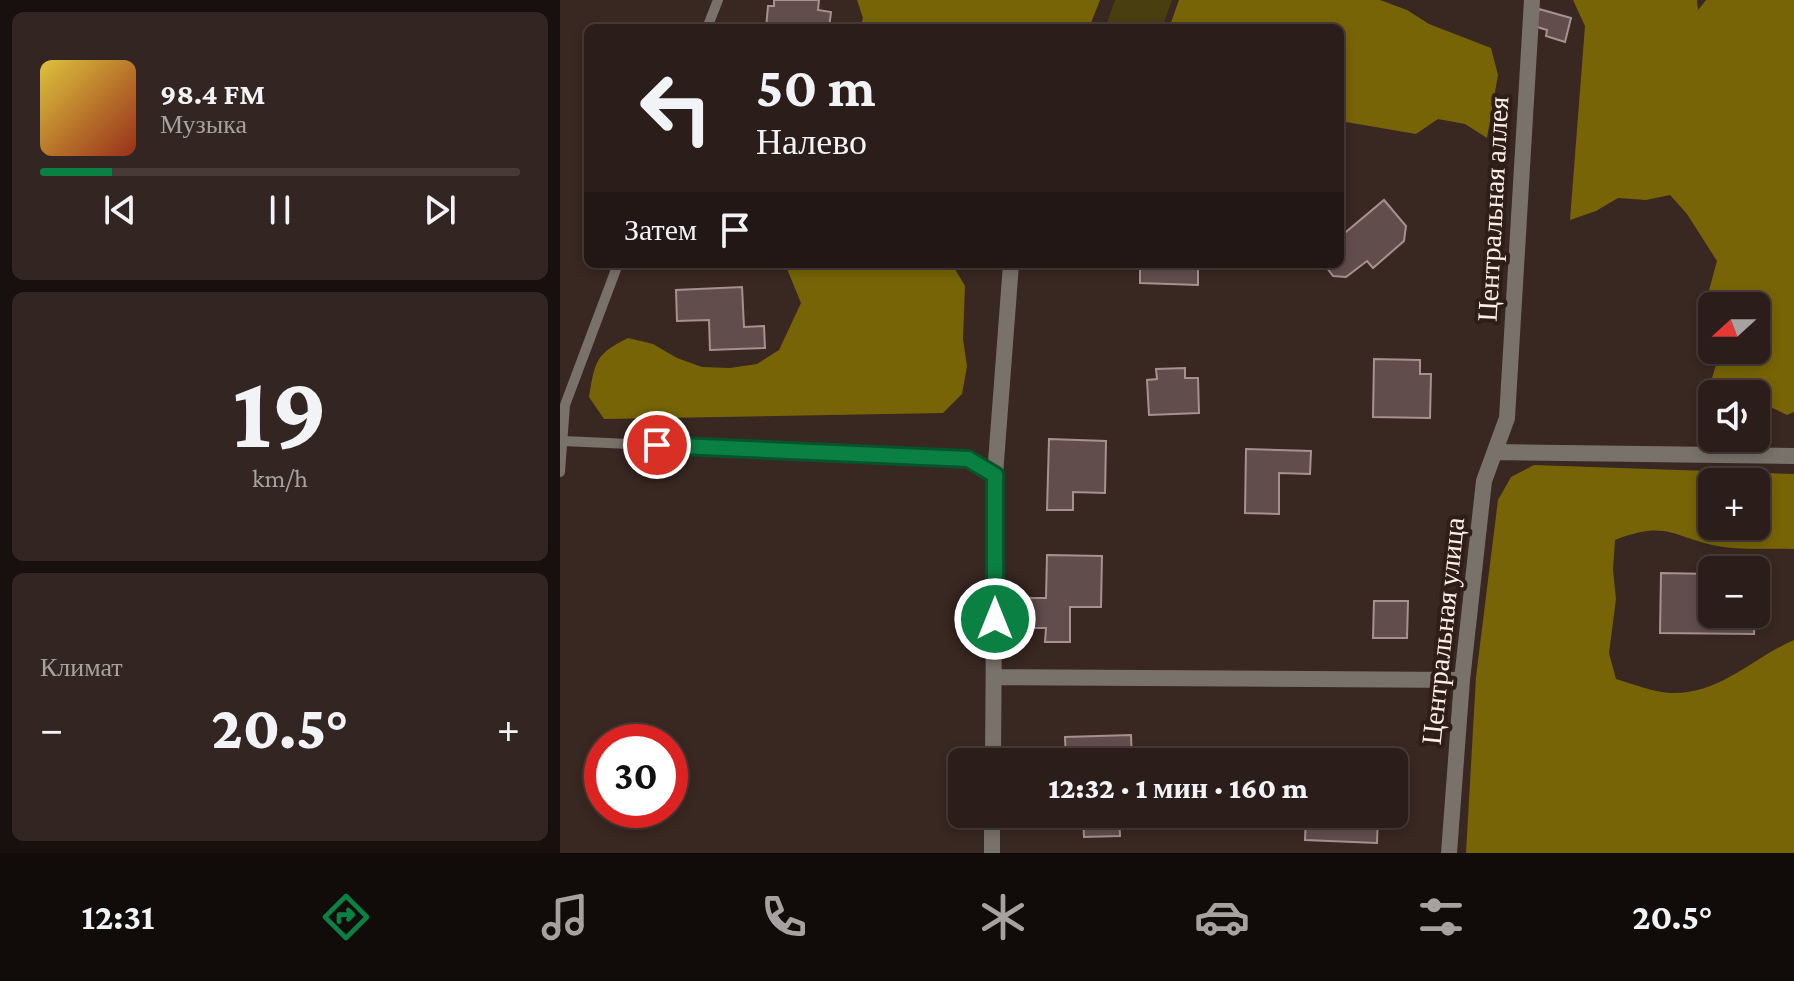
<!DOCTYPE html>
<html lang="ru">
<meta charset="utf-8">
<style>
body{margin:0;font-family:"Crimson Pro",serif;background:#332622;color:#f1f3f6;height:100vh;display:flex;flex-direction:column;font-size:30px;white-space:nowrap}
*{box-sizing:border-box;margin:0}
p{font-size:26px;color:#a6a2a2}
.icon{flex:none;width:44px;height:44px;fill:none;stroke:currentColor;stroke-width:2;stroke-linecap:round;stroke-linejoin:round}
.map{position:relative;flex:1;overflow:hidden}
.side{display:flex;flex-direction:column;gap:12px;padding:12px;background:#18100e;width:560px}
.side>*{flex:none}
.guide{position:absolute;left:24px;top:24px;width:760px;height:244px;border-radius:12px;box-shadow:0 4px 12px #0003,0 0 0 2px #473b38;background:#2b1d19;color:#f1f3f6;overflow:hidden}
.needle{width:52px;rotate:249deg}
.controls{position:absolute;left:1138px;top:292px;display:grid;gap:16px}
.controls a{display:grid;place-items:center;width:72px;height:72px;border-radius:12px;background:#2b1d19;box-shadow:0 4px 12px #0003,0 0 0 2px #473b38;font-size:40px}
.speed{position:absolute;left:24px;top:724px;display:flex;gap:16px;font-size:40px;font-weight:700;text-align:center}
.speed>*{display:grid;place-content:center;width:104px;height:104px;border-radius:50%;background:#2b1d19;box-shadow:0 4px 12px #0003,0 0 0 2px #473b38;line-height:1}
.speed .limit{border:12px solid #d22;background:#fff;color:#111}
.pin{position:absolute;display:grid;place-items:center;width:68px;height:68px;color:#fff;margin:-34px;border:4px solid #fff;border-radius:50%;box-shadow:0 2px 8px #0007}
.me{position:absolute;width:88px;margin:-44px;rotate:0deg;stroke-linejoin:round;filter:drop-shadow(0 0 6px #0008)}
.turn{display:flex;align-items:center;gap:28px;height:168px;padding:0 40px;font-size:36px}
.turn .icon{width:104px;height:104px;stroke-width:2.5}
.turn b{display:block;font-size:56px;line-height:68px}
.then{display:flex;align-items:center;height:76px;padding:0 40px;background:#0003;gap:16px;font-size:30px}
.big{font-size:60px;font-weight:800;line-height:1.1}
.side .widget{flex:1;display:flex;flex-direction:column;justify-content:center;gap:12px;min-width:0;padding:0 28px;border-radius:12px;background:#332622}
.side .dial{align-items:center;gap:0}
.dial b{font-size:104px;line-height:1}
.song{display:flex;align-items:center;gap:24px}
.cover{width:96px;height:96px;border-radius:12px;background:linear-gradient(135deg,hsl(50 70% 55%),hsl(10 70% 35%))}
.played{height:8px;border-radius:4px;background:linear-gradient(90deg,#0b8043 15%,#473b38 15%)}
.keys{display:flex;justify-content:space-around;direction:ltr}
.heat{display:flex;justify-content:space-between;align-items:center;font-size:44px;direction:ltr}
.trip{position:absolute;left:388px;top:748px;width:460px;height:80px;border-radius:12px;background:#2b1d19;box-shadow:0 4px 12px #0003,0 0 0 2px #473b38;font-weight:800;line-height:80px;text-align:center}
.dock{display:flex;height:128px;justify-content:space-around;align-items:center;background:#110c0a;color:#a6a2a2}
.dock .icon{width:56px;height:56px}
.dock .active{color:#0b8043}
.dock b{font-size:36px;color:#f1f3f6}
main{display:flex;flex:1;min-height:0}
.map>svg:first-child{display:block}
.green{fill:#483e0f}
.forest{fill:#776406;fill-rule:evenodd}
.building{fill:#624d4d;stroke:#a89090;stroke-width:2}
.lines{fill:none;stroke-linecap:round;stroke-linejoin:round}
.service{stroke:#79726b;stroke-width:10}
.minor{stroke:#79726b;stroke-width:16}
.route-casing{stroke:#07532c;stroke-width:20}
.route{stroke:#0b8043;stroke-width:14}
.labels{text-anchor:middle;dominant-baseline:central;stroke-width:8;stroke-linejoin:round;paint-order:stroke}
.street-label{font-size:28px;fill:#fbefea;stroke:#2e1e17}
</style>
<main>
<section class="side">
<div class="widget">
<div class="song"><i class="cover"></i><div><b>98.4 FM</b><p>Музыка</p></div></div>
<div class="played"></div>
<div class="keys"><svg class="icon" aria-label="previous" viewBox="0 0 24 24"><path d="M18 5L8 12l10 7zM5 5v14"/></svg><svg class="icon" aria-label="pause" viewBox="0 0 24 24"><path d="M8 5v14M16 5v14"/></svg><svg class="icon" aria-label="next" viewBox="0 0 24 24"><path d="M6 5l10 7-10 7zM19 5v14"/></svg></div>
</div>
<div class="widget dial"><b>19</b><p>km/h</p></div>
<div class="widget"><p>Климат</p>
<div class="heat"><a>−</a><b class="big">20.5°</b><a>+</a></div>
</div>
</section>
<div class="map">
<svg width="1234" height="853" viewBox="0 0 1234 853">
<rect width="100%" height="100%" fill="#392721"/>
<!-- green -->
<path class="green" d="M555,0H612L602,28H545Z"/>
<!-- forest -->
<path class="forest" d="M297,0H540L529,28H300L303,18Z
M619,0H820L847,10L869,24L931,48L938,75L927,138L905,124L878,119L856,134L780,121V28H609Z
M1013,0H1137L1138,10L1146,0H1234V412L1227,415L1196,400V394H1184L1152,378L1158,358L1142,344V316L1157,261L1127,214L1110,195L1086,200L1058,198L1036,211L1010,220L1025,26ZM1152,306H1196V350H1152Z
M225,264H392L405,286L403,339L407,366L402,394L383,413L44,419L29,397C35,362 35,354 68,338L93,344L117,358L142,367L170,368L197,364L219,350L241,303Z
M974,465L1234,474V549C1211,548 1187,550 1164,547C1115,540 1110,518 1055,540L1053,570L1056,599L1049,653L1056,679C1073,684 1093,692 1110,693C1160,695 1192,658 1234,640V853H906L916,677L938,500L951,477ZM1196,482V526H1152V482Z"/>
<!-- building -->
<path class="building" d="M214,0H259L258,10L271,12L269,28H206L208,6H214Z
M979,9L1011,18L1005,42L986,36L987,30L974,26Z
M824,200L846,226L844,241L813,268L807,261L786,277L773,276L764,264H780V237Z
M580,264H638V285L580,283Z
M182,287L184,327L204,326L205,348L150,350L149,320L117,321L116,290Z
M814,359L860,360V374H871L870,418L813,417Z
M625,368V378H638L639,413L589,415L587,380L597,379L596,369Z
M489,439L546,441L545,493L513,492V510H487Z
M686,449L751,451L750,474L719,473V514L685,513Z
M487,555L542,556L541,607H510V642H485L486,628H460V598H486Z
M1101,573L1152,574V614H1195L1194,634L1100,633Z
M814,601H848L847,638H813Z
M571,735L572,762H506L505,737Z
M523,814H559L560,836L524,837Z
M746,814H818L817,843L745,840Z"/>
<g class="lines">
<!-- service -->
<path class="service" d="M147,28L158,0
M3,441L408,459L435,475
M0,472L5,405L58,264"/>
<!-- minor -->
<path class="minor" d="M935,452L1234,456
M434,677L902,680
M433,762L435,475L451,264
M432,853V814
M889,853L902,680L924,481L947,418L972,0"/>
</g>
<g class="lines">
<!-- route casing -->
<g class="route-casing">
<path id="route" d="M97,445L408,459L435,475V619"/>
</g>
<!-- route -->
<use href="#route" class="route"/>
</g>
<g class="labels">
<!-- street labels -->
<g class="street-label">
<text transform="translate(933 209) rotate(-87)">Центральная аллея</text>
<text transform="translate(883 631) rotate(-84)">Центральная улица</text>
</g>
</g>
</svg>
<div class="controls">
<a><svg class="needle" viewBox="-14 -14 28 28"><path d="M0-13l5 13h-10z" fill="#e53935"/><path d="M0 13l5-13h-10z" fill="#a6a2a2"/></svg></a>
<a><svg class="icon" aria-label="sound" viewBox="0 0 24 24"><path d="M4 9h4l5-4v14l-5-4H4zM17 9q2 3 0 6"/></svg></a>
<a>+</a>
<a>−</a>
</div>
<div class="speed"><div class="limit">30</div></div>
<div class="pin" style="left:97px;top:445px;background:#d93025"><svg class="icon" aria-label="arrive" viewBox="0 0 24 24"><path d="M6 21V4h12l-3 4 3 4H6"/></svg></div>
<svg class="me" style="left:435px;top:619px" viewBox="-20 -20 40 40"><circle r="17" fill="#0b8043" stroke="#fff" stroke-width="3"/><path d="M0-11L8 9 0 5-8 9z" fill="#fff"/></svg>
<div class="trip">12:32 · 1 мин · 160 m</div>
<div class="guide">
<div class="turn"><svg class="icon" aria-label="left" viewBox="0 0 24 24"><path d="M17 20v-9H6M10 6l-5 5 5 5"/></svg><div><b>50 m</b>Налево</div></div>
<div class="then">Затем<svg class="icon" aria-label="arrive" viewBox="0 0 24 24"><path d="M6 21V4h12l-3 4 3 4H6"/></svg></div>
</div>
</div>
</main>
<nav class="dock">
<b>12:31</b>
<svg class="icon active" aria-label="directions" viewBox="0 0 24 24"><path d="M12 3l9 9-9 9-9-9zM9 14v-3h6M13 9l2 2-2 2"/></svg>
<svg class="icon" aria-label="music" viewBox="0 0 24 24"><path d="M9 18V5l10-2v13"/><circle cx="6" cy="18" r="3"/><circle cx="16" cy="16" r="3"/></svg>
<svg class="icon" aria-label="phone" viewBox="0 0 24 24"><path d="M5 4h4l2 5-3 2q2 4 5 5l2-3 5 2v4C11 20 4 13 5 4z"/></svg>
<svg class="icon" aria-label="climate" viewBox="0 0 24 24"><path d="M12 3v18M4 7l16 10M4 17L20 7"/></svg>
<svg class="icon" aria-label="car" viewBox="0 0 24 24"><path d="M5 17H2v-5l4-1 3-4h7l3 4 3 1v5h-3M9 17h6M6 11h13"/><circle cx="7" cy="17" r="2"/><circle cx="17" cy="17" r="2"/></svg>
<svg class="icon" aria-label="filters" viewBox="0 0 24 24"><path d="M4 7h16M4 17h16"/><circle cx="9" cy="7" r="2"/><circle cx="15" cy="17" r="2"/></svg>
<b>20.5°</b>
</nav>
